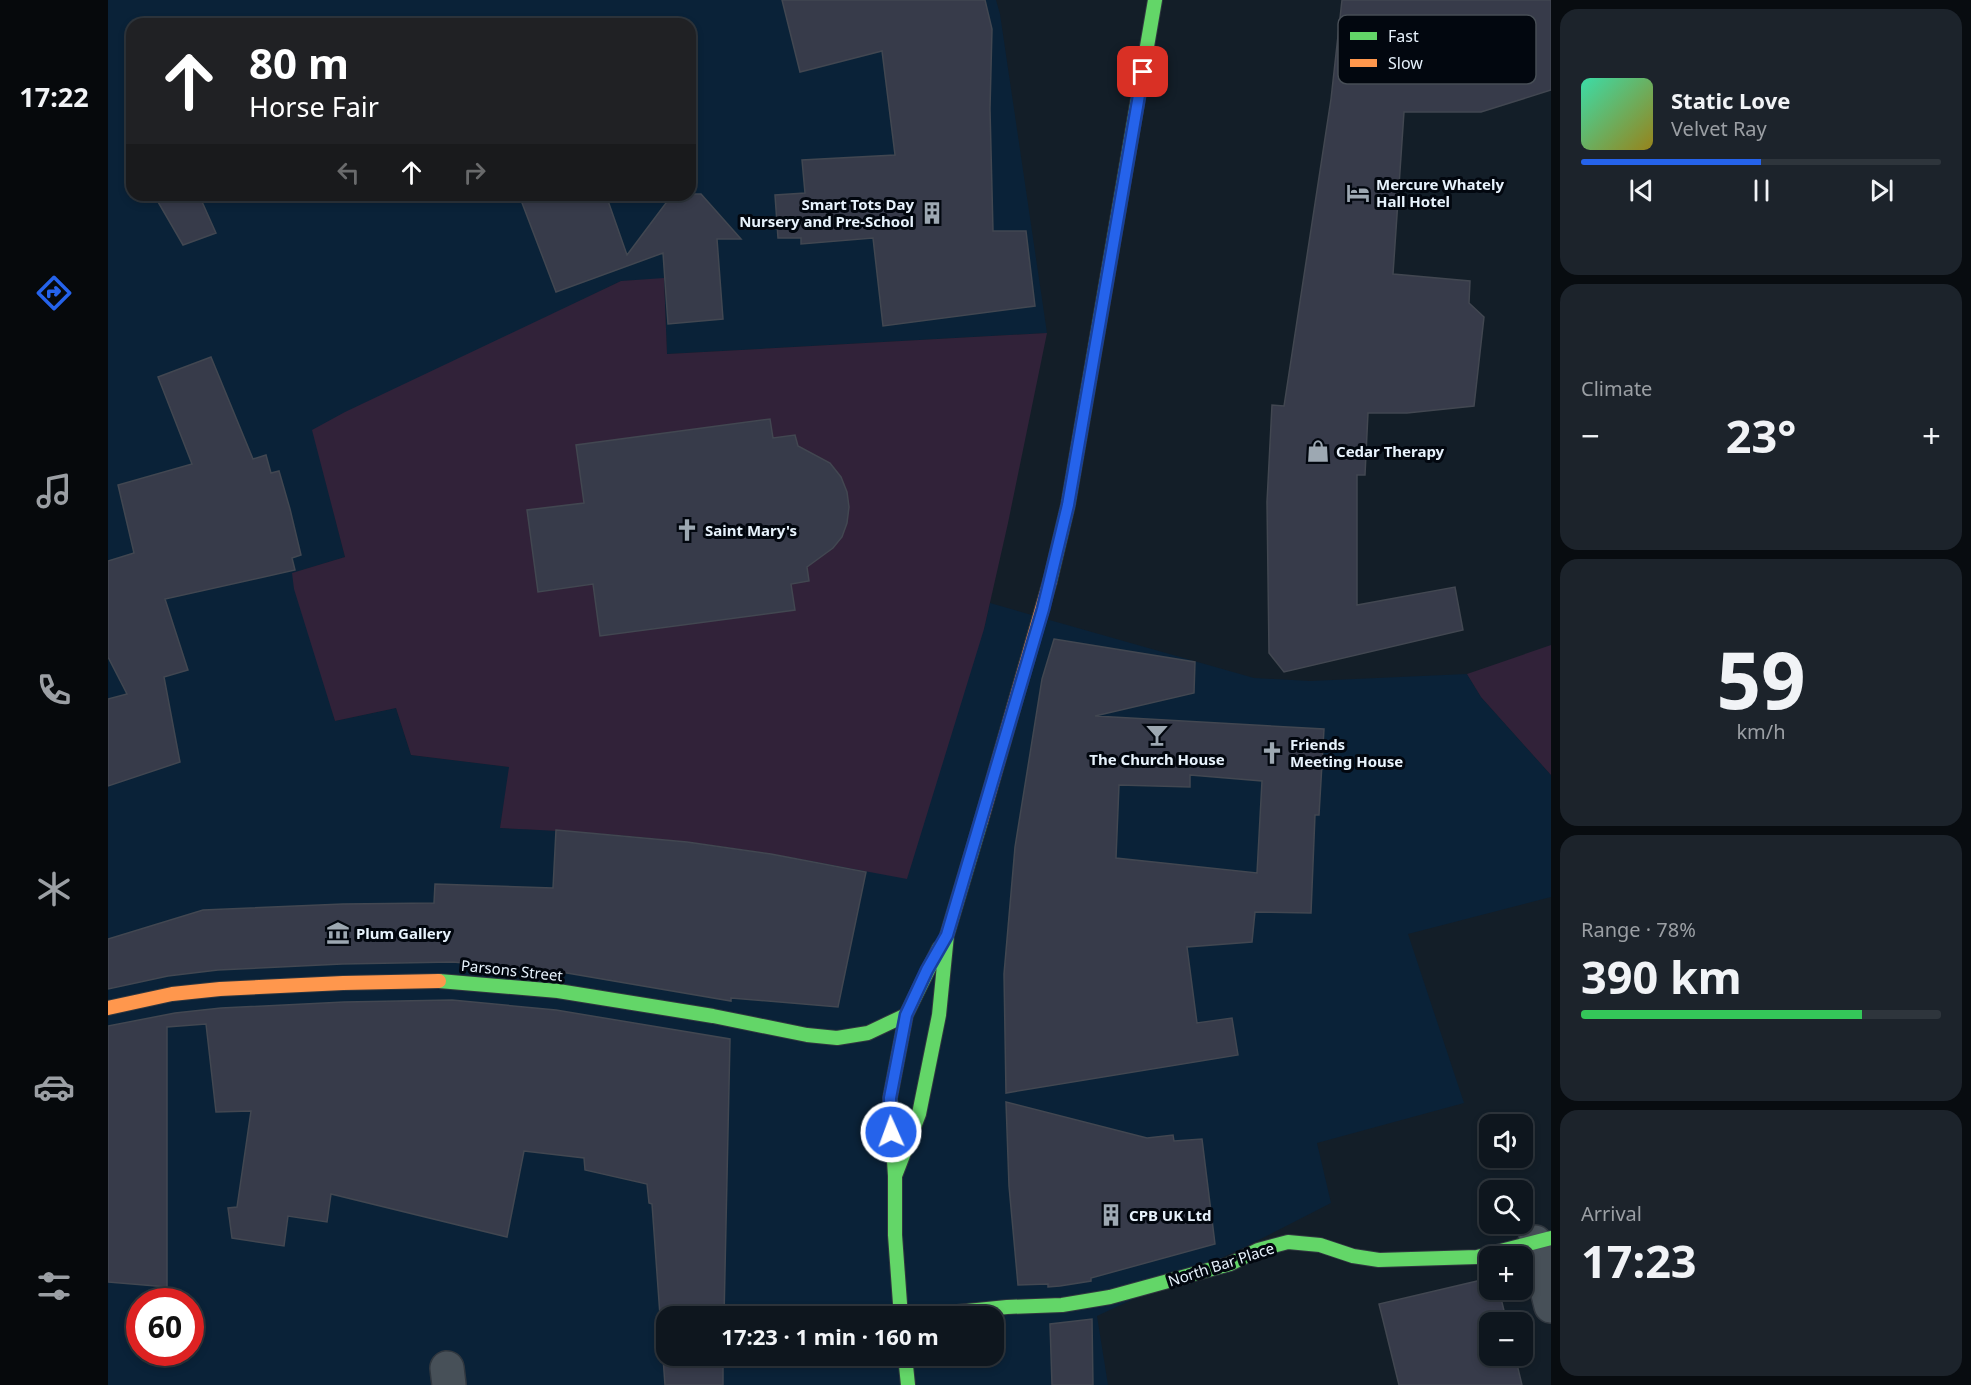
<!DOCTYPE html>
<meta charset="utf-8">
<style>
body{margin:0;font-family:"Noto Sans",sans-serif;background:#1c232b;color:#f1f3f6;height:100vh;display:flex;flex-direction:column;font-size:22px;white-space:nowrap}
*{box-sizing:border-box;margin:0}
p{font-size:20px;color:#9b9fa4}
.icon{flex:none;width:33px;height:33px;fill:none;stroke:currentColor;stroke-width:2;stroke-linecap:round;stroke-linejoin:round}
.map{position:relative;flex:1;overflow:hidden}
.side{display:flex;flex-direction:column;gap:9px;padding:9px;background:#080c10;width:420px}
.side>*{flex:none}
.hud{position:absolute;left:18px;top:18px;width:570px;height:183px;border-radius:18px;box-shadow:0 3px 9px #0003,0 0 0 2px #2e353c;background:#202124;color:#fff;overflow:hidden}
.controls{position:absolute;left:1371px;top:1114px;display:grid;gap:12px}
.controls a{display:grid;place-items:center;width:54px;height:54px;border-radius:12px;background:#0e161e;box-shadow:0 3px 9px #0003,0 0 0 2px #2e353c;font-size:30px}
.speed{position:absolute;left:18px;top:1288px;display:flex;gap:12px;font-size:30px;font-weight:700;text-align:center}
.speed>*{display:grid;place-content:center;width:78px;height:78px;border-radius:50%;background:#0e161e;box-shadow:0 3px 9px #0003,0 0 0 2px #2e353c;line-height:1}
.speed .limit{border:9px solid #d22;background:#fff;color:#111}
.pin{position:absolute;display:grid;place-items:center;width:51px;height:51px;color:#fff;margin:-26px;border-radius:12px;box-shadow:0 3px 9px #0006}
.me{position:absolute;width:66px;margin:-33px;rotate:358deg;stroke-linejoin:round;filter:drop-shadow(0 0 4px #0008)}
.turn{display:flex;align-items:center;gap:21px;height:126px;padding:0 24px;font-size:27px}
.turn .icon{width:78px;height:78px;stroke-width:2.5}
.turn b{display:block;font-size:42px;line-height:51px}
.lanes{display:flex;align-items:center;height:57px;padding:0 24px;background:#0003;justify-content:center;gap:30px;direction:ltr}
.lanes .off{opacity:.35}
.big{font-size:45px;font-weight:700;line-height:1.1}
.side .tile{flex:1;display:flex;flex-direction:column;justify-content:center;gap:9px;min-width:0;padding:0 21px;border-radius:18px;background:#1c232b}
.side .dial{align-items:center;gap:0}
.dial b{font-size:78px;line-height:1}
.song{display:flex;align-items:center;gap:18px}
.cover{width:72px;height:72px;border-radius:9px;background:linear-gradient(135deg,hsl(160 70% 55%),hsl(50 70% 35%))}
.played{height:6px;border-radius:3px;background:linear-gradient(90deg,#2563eb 50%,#2e353c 50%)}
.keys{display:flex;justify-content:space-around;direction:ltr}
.heat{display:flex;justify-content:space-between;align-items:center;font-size:33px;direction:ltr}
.charge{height:9px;border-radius:4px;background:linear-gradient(90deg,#34c759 78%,#2e353c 0)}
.trip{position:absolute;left:548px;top:1306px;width:348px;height:60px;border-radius:18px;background:#0e161e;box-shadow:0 3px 9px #0003,0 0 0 2px #2e353c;font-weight:700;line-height:60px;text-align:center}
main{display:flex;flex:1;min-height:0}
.tabs{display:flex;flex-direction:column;width:108px;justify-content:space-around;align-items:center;background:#06090c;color:#9b9fa4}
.tabs .icon{width:42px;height:42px}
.tabs .selected{color:#2563eb}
.tabs b{font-size:27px;color:#f1f3f6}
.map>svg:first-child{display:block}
.built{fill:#0a2238;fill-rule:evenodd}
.green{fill:#312239}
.building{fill:#373b4a;stroke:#424751;stroke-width:1.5;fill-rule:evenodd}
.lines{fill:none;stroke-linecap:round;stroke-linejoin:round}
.street-casing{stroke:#30373f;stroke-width:36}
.fast-casing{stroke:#30373f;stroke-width:16}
.slow-casing{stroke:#30373f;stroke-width:16}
.street{stroke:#475058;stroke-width:33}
.fast{stroke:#63d668;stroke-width:14}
.slow{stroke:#ff974d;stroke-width:14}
.route-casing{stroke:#184099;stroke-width:15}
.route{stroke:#2563eb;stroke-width:10}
.labels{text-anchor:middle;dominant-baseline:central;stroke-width:6;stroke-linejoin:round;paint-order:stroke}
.poi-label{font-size:15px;font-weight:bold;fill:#e7f2fc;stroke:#02070f;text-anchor:start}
.street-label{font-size:15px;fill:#e7f2fc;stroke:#02070f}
.key{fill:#02070f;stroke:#474e56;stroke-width:1.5}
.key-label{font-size:16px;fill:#e7f2fc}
</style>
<main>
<nav class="tabs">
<b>17:22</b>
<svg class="icon selected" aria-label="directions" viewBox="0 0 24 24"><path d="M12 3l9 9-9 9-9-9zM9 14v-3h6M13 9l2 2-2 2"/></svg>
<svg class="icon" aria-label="music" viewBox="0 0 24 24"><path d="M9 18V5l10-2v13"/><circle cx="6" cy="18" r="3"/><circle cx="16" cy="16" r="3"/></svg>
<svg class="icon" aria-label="phone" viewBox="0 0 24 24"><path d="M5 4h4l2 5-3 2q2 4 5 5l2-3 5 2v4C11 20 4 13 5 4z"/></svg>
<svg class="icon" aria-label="climate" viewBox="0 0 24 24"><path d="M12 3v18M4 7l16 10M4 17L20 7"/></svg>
<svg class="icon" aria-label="car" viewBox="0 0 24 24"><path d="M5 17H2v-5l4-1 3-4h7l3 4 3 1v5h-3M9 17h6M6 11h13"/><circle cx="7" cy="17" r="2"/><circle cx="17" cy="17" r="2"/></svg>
<svg class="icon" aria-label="filters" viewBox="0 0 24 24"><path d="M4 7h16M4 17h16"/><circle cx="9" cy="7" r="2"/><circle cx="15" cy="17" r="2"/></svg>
</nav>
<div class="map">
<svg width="1443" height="1385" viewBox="0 0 1443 1385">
<rect width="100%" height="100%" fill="#131e28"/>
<!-- built -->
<path class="built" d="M0,0H888L892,14L939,333L559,354L556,279L513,281L205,430L237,557L185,573L227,721L288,708L303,755L402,767L392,828L478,832L579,842L663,854L876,629L882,603L1146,678L1202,681L1359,674L1373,697L1443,775V897L1300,934L1356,1103L1209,1143L1223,1203L1137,1247L989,1316L1000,1385H0ZM24,24H582V195H24ZM32,1302H82V1353H32ZM558,1317H885V1356H558Z"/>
<!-- green -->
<path class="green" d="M556,278L559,354L939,333L900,523L876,629L799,879C726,866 652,850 578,842C516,834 454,831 392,828L401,767L303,755L288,708L227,721L186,589L184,573L237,557L204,430L237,412L513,281Z
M1443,645V775L1373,697L1359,674Z"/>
<!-- building -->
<path class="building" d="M674,0H877L884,29L882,109L885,231H918L927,306L775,326L765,238L693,244V238H670L667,195L697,193L694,160L787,155L774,51L692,72Z
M1234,0H1443V90L1373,112H1296L1285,274L1362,281L1361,303L1376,317L1366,406L1299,413H1260L1257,475H1249V605L1347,587L1355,630L1176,672L1161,653L1159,502L1164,405L1176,406L1223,99Z
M582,194H593L633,239H609L615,319L560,324L555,253L448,292L411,195H498L519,255L564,195Z
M46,195H91L108,233L75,245Z
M103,357L145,459L158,455L163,473L171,471L182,509L193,555L184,558L187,570L57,599L80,670L56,677L72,762L0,786V699L19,694L0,657V561L26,553L10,485L84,464L50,377Z
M662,419L665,438L687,435L690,446L722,463L733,477L739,492L741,507L739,523L734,537L725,548L699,567L701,581L683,584L687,610L492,636L485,584L430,592L419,510L476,503L468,445Z
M946,639L1087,662L1086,693L987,716L1216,729L1211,815H1207L1203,913L1147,912L1144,942L1079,947L1089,1023L1124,1018L1130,1055L898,1093L896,974L907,847L934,679ZM1082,775L1154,781L1149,873L1008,858L1011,785L1082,787Z
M448,830L579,842L663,854L758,872L730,1007L623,998V1001L453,972L345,962L234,964L110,970L60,976L0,989V939L95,910L235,904L326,903L327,884L445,888Z
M344,1000L448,1010L622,1039L616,1317H558V1356H615V1385H557L544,1204L541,1203L539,1184L477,1170L476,1158L416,1151L399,1237L223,1194L219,1222L180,1216L176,1246L124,1238L120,1208L129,1207L143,1111L108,1112L98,1024L59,1027V1287L0,1282V1026L67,1013L113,1008L236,1002Z
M898,1102L1039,1138L1065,1135L1066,1141L1094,1139L1107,1244L983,1278V1281L952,1286L940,1287V1284L910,1285L901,1186Z
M1382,1278V1290H1391L1399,1323H1382V1356H1407L1414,1385H1291L1271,1304Z
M984,1319L985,1385H944L942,1324Z"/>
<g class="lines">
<!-- street casing -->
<g class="street-casing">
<path id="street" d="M1427,1242L1443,1306
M339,1368L341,1385"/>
</g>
<!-- fast casing -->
<g class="fast-casing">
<path id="fast" d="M942,581L960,505L1047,0
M331,981L450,991L605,1016L699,1035L729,1038L760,1033L798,1015
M787,1176L811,1114L831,1015L839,935L873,821
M793,1317L787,1235V1176L782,1098L798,1015L831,948
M799,1317L899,1307L954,1305L1002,1297L1122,1264L1150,1250L1180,1242L1212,1245L1245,1256L1271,1260L1369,1257L1443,1238
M797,1356L800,1385"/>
</g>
<!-- slow casing -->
<g class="slow-casing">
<path id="slow" d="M873,821L942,581
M0,1008L64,994L112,989L235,983L331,981"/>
</g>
<!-- street -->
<use href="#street" class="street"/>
<!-- fast -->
<use href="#fast" class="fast"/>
<!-- slow -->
<use href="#slow" class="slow"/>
</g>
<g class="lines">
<!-- route casing -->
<g class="route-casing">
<path id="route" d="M783,1132L782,1098L798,1015L819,970L839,935L935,609L960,505L1035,72"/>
</g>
<!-- route -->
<use href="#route" class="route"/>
</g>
<!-- icons -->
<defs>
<g id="hotel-bare" transform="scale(1.8)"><path d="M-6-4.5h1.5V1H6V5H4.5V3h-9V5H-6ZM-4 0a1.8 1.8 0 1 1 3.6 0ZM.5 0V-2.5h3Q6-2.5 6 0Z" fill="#9da8b2" stroke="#02070f" stroke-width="2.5" paint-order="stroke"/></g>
<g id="building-bare" transform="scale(1.8)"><path d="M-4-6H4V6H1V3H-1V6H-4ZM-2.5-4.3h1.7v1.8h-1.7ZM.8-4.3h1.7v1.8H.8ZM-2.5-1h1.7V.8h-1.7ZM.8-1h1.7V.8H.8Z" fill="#9da8b2" stroke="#02070f" stroke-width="2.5" paint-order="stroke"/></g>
<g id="shop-bare" transform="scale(1.8)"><path d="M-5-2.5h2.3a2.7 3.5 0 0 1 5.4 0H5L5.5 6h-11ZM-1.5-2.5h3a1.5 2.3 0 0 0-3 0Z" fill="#9da8b2" stroke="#02070f" stroke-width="2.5" paint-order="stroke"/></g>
<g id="church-bare" transform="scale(1.8)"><path d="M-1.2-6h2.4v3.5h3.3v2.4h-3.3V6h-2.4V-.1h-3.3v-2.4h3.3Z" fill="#9da8b2" stroke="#02070f" stroke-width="2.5" paint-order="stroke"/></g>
<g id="bar-bare" transform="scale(1.8)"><path d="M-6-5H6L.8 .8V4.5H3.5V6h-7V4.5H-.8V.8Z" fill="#9da8b2" stroke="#02070f" stroke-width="2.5" paint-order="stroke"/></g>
<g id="museum-bare" transform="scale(1.8)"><path d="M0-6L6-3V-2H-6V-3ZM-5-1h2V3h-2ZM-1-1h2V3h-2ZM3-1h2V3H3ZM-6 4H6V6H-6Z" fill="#9da8b2" stroke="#02070f" stroke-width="2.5" paint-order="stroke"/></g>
</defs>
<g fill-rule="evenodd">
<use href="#hotel-bare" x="1250" y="193"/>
<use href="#building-bare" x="824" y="213"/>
<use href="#shop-bare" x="1210" y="451"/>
<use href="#church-bare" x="579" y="530"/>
<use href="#bar-bare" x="1049" y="735"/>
<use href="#church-bare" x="1164" y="753"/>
<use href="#museum-bare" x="230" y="933"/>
<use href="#building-bare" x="1003" y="1215"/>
</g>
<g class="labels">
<!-- poi labels -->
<g class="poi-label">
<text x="1268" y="184">Mercure Whately<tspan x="1268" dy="17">Hall Hotel</tspan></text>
<text x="806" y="204" text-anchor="end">Smart Tots Day<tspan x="806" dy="17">Nursery and Pre-School</tspan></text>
<text x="1228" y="451">Cedar Therapy</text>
<text x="597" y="530">Saint Mary's</text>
<text x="1182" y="744">Friends<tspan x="1182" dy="17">Meeting House</tspan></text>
<text x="1049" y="759" text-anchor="middle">The Church House</text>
<text x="248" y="933">Plum Gallery</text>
<text x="1021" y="1215">CPB UK Ltd</text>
</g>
<!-- street labels -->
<g class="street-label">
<text transform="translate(404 970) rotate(6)">Parsons Street</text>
<text transform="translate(1113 1264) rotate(-18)">North Bar Place</text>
</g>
</g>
<!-- legend -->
<rect x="1230" y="15" width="198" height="69" rx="9" class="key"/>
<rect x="1242" y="32" width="27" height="8" fill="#63d668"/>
<rect x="1242" y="59" width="27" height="8" fill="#ff974d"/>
<g class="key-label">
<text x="1280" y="42">Fast</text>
<text x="1280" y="69">Slow</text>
</g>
</svg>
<div class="controls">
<a><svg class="icon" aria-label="sound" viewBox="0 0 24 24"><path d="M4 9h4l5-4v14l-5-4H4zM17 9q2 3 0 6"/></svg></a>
<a><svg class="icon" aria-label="search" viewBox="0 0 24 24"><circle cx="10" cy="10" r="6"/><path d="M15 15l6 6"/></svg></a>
<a>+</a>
<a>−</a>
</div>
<div class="speed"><div class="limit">60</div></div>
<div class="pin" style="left:1035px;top:72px;background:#d93025"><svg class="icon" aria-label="arrive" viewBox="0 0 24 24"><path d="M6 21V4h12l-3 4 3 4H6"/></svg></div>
<svg class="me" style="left:783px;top:1132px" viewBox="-20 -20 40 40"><circle r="17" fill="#2563eb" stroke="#fff" stroke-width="3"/><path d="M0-11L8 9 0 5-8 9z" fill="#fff"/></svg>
<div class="trip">17:23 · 1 min · 160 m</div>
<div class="hud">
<div class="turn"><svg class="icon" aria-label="ahead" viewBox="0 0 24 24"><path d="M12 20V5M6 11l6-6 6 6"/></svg><div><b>80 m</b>Horse Fair</div></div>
<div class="lanes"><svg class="icon off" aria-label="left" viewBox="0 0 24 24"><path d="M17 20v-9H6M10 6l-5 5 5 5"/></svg><svg class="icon" aria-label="ahead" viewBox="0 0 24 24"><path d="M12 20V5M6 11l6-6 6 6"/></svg><svg class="icon off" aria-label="right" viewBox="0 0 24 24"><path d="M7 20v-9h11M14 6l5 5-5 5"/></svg></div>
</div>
</div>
<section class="side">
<div class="tile">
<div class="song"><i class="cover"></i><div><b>Static Love</b><p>Velvet Ray</p></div></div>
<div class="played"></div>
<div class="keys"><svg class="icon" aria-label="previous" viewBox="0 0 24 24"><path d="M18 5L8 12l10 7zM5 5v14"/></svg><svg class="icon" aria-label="pause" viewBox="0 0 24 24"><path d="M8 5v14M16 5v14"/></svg><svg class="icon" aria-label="next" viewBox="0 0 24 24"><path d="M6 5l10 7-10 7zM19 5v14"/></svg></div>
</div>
<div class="tile"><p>Climate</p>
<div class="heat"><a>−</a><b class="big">23°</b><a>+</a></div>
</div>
<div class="tile dial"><b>59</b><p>km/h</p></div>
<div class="tile"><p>Range · 78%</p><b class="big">390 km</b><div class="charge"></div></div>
<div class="tile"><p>Arrival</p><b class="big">17:23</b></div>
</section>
</main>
